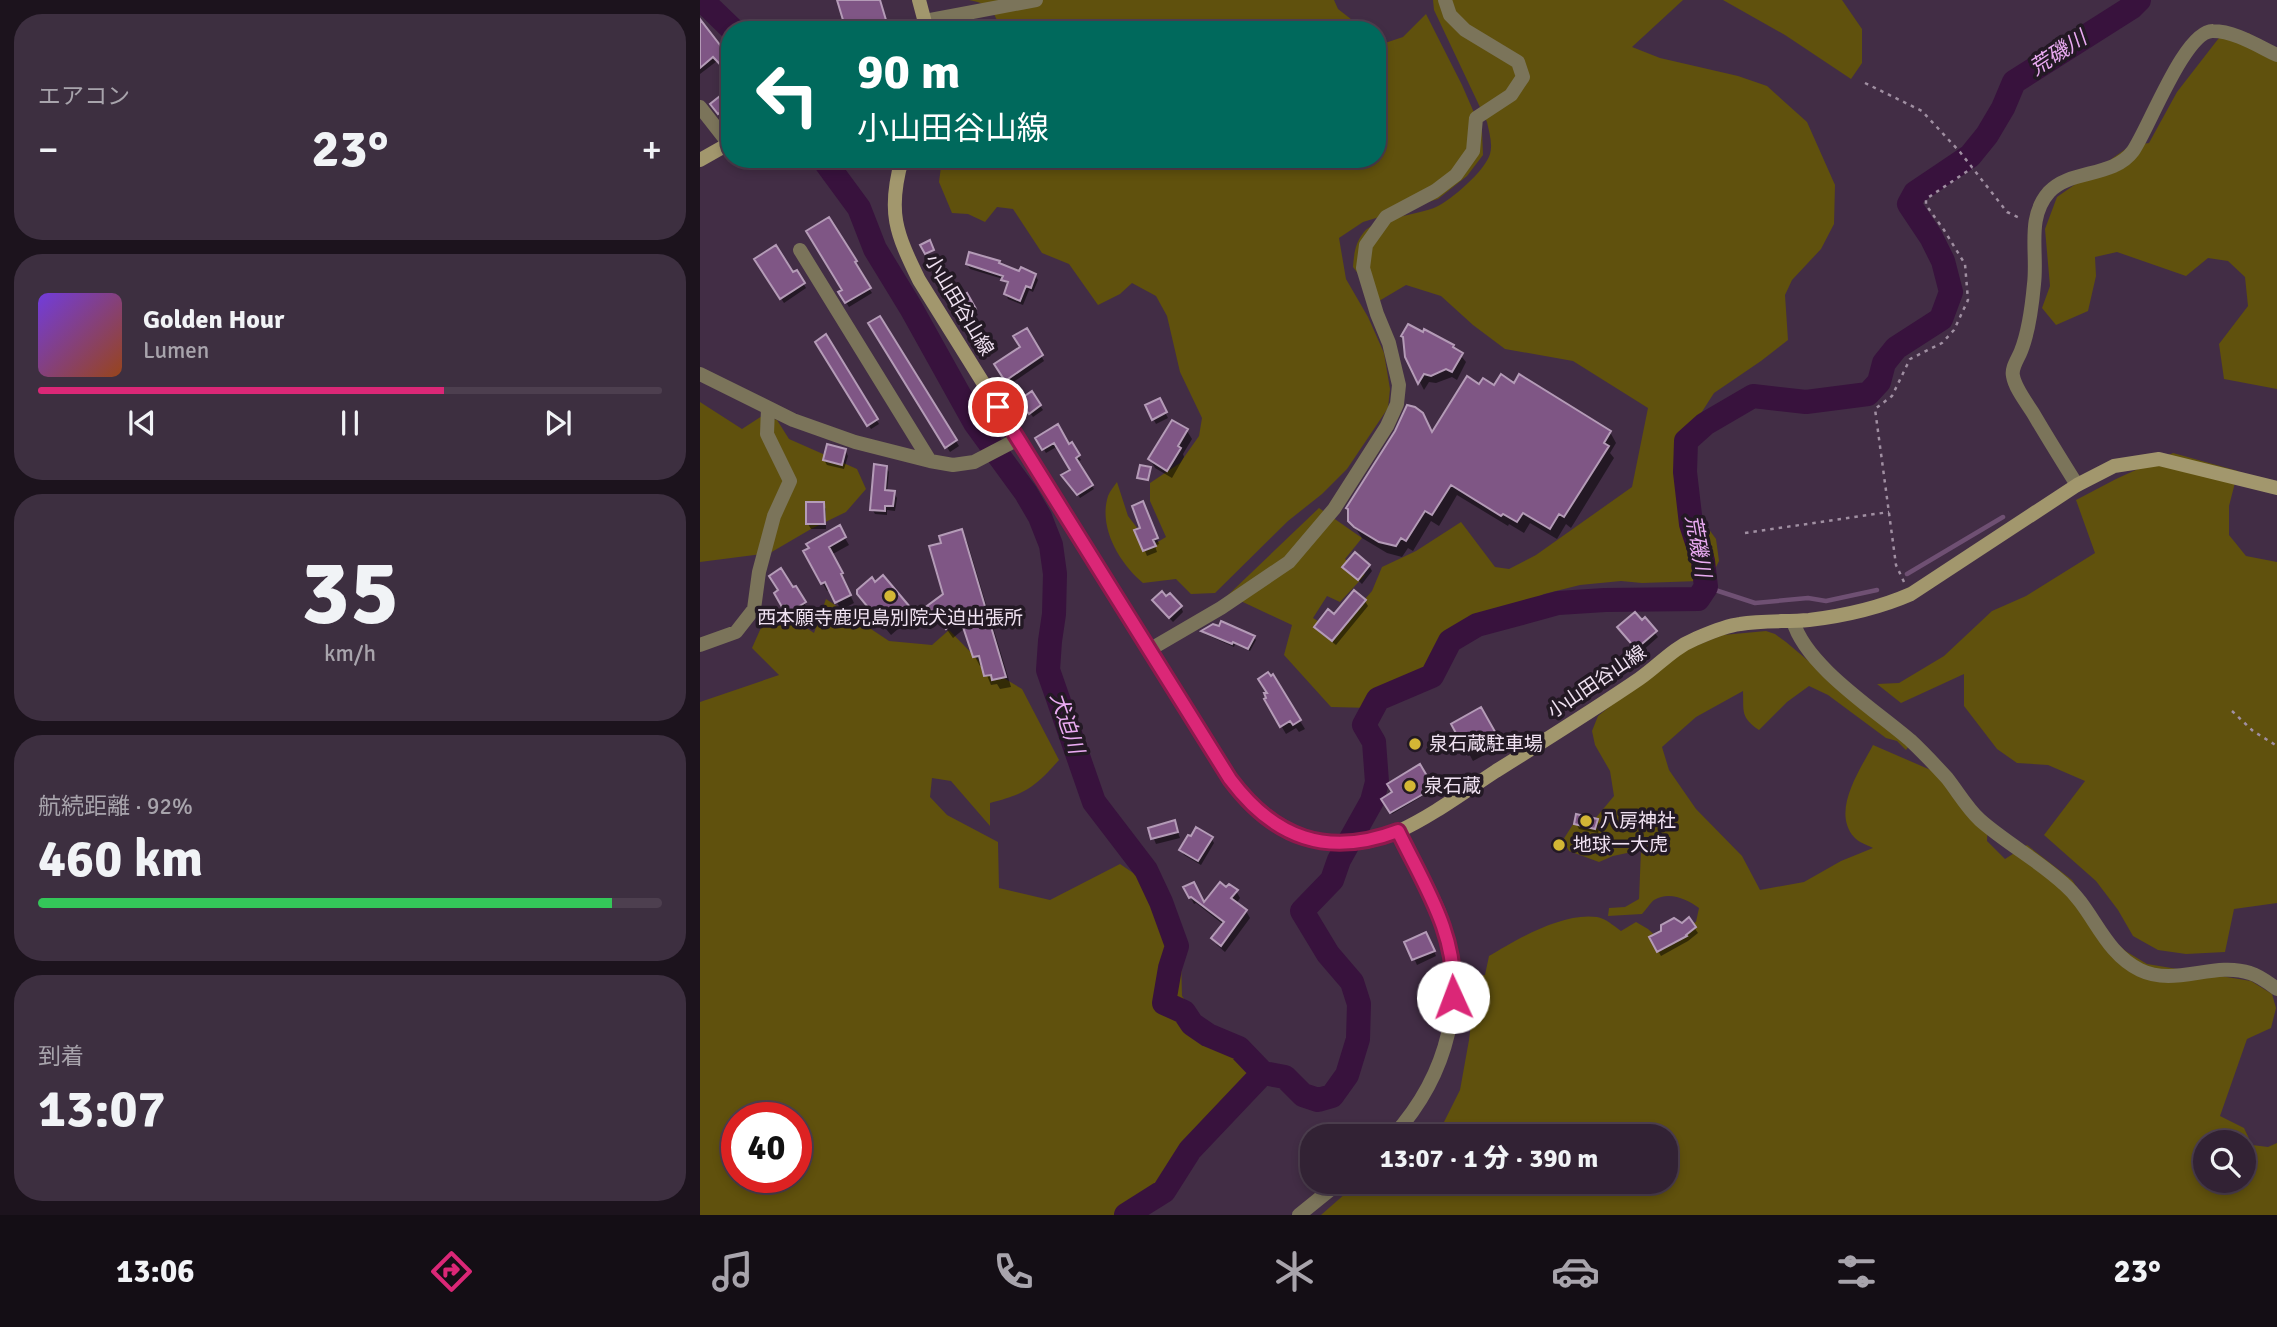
<!DOCTYPE html>
<html lang="ja">
<meta charset="utf-8">
<style>
body{margin:0;font-family:Signika,"Noto Sans JP",sans-serif;background:#3d2f40;color:#f1f3f6;height:100vh;display:flex;flex-direction:column;font-size:26px;white-space:nowrap}
*{box-sizing:border-box;margin:0}
p{font-size:23px;color:#a8a4ac}
.icon{flex:none;width:38px;height:38px;fill:none;stroke:currentColor;stroke-width:2;stroke-linecap:round;stroke-linejoin:round}
.map{position:relative;flex:1;overflow:hidden}
.details{display:flex;flex-direction:column;gap:14px;padding:14px;background:#1c131d;width:700px}
.details>*{flex:none}
.top-card{position:absolute;left:21px;top:21px;width:665px;height:147px;border-radius:28px;box-shadow:0 4px 10px #0003,0 0 0 2px #4d3f4f;background:#00695c;color:#fff;overflow:hidden}
.fabs{position:absolute;left:1493px;top:1130px;display:grid;gap:14px}
.fabs a{display:grid;place-items:center;width:63px;height:63px;border-radius:50%;background:#322234;box-shadow:0 4px 10px #0003,0 0 0 2px #4d3f4f;font-size:35px}
.speed{position:absolute;left:21px;top:1102px;display:flex;gap:14px;font-size:35px;font-weight:700;text-align:center}
.speed>*{display:grid;place-content:center;width:91px;height:91px;border-radius:50%;background:#322234;box-shadow:0 4px 10px #0003,0 0 0 2px #4d3f4f;line-height:1}
.speed .limit{border:10px solid #d22;background:#fff;color:#111}
.pin{position:absolute;display:grid;place-items:center;width:60px;height:60px;color:#fff;margin:-30px;border:4px solid #fff;border-radius:50%;box-shadow:0 2px 7px #0007}
.me{position:absolute;width:77px;margin:-38px;rotate:358deg;stroke-linejoin:round;filter:drop-shadow(0 0 5px #0008)}
.turn{display:flex;align-items:center;gap:24px;height:147px;padding:0 21px;font-size:32px}
.turn .icon{width:91px;height:91px;stroke-width:2.5}
.turn b{display:block;font-size:49px;line-height:60px}
.big{font-size:52px;font-weight:800;line-height:1.1}
.details .card{flex:1;display:flex;flex-direction:column;justify-content:center;gap:10px;min-width:0;padding:0 24px;border-radius:28px;background:#3d2f40}
.details .dial{align-items:center;gap:0}
.dial b{font-size:91px;line-height:1}
.song{display:flex;align-items:center;gap:21px}
.cover{width:84px;height:84px;border-radius:10px;background:linear-gradient(135deg,hsl(260 70% 55%),hsl(20 70% 35%))}
.played{height:7px;border-radius:4px;background:linear-gradient(90deg,#db2777 65%,#4d3f4f 65%)}
.keys{display:flex;justify-content:space-around;direction:ltr}
.heat{display:flex;justify-content:space-between;align-items:center;font-size:38px;direction:ltr}
.charge{height:10px;border-radius:5px;background:linear-gradient(90deg,#34c759 92%,#4d3f4f 0)}
.trip{position:absolute;left:600px;top:1124px;width:378px;height:70px;border-radius:28px;background:#322234;box-shadow:0 4px 10px #0003,0 0 0 2px #4d3f4f;font-weight:800;line-height:70px;text-align:center}
.menu{display:flex;height:112px;justify-content:space-around;align-items:center;background:#140e15;color:#a8a4ac}
.menu .icon{width:49px;height:49px}
.menu .on{color:#db2777}
.menu b{font-size:32px;color:#f1f3f6}
main{display:flex;flex:1;min-height:0}
.map>svg:first-child{display:block}
.green{fill:#60510d;fill-rule:evenodd}
.shadow{fill:#0007}
.lines{fill:none;stroke-linecap:round;stroke-linejoin:round}
.stream{stroke:#6f5073;stroke-width:4.5}
.river{stroke:#38123d;stroke-width:24}
.building{fill:#7f5685;stroke:#b49bb7;stroke-width:2}
.path{stroke:#a08fa2;stroke-width:2.5;stroke-dasharray:3.5 5;stroke-linecap:butt}
.minor{stroke:#7b745a;stroke-width:14}
.tertiary{stroke:#7b745a;stroke-width:14}
.secondary{stroke:#a2976d;stroke-width:14}
.route-casing{stroke:#8e194d;stroke-width:18}
.route{stroke:#db2777;stroke-width:12}
.poi-dot{fill:#d3b635;stroke:#231924;stroke-width:2.5}
.labels{text-anchor:middle;dominant-baseline:central;stroke-width:7;stroke-linejoin:round;paint-order:stroke}
.street-label{font-size:19px;fill:#f0e2f2;stroke:#231924}
.poi-label{font-size:19px;fill:#f0e2f2;stroke:#231924;text-anchor:start}
.water-label{font-size:21px;font-style:italic;fill:#eaabf2;stroke:#231924}
</style>
<main>
<section class="details">
<div class="card"><p>エアコン</p>
<div class="heat"><a>−</a><b class="big">23°</b><a>+</a></div>
</div>
<div class="card">
<div class="song"><i class="cover"></i><div><b>Golden Hour</b><p>Lumen</p></div></div>
<div class="played"></div>
<div class="keys"><svg class="icon" aria-label="previous" viewBox="0 0 24 24"><path d="M18 5L8 12l10 7zM5 5v14"/></svg><svg class="icon" aria-label="pause" viewBox="0 0 24 24"><path d="M8 5v14M16 5v14"/></svg><svg class="icon" aria-label="next" viewBox="0 0 24 24"><path d="M6 5l10 7-10 7zM19 5v14"/></svg></div>
</div>
<div class="card dial"><b>35</b><p>km/h</p></div>
<div class="card"><p>航続距離 · 92%</p><b class="big">460 km</b><div class="charge"></div></div>
<div class="card"><p>到着</p><b class="big">13:07</b></div>
</section>
<div class="map">
<svg width="1577" height="1215" viewBox="0 0 1577 1215">
<rect width="100%" height="100%" fill="#422d45"/>
<!-- green -->
<path class="green" d="M269,0H634L638,9L665,30H300C296,12 288,3 269,0Z
M733,0H983L932,47L960,58L1038,76L1067,86L1107,122L1135,185L1134,224L1121,249L1092,280L1085,295L1088,340L1061,361L1014,393L996,421L989,486L992,506L1016,539L1019,561L1014,571L999,581L942,583L921,581L880,585L844,594L793,620L750,648L706,690L671,708L631,707L584,655L592,625L528,595L619,508L662,538L645,559L665,575L640,602L627,596L613,618L636,632L672,591L682,567L716,551L761,522L795,567L809,569L836,555L932,487L948,408L873,361L805,349L773,325L741,296L706,285L679,301L653,267C654,254 655,243 664,232C675,218 719,215 736,207C751,200 785,171 790,154C793,144 789,132 787,122L734,10Z
M1023,0H1142L1162,29V63L1151,79L1085,35Z
M726,14L762,85L782,131L783,155L767,176L738,199L663,222L639,238L646,279L668,317L684,353L690,389L688,408L647,469L622,494L588,521L515,593L491,594L476,579L443,583C420,564 398,528 408,496C410,491 414,486 417,482L428,516L451,546L466,537L450,501V483L480,463L499,436L502,418L480,372L467,316L456,296L432,283L420,294L398,305L369,264L342,253L313,209L297,207L285,222L268,214L252,213L239,182L242,159L248,166L265,165L267,159H677V40L682,44L703,37Z
M1549,33L1577,57V389L1524,379L1519,344L1548,306L1545,277L1528,261L1508,258L1486,276L1417,252L1395,257L1396,276L1388,311L1356,325L1342,308L1350,286L1345,229L1357,197L1430,146L1449,143L1477,92L1522,34Z
M0,402L42,429L62,416L77,420L89,439L157,469L166,489L146,512L111,529L70,553L0,562Z
M1473,453L1538,471L1529,506V535L1546,556L1577,562V903L1534,909L1525,952L1486,954L1458,950L1433,936L1418,910L1396,881L1344,835L1385,781L1348,765L1317,763L1297,749L1264,706V674L1201,703L1177,684L1199,683L1244,656L1292,611L1326,596L1395,553L1376,500L1416,479Z
M126,599L189,641L232,645L249,630L285,667L322,689L359,760C335,787 326,794 290,803V826L251,781L232,778L230,797L247,815L298,842L299,888L350,900L420,864L470,898L480,923L482,996L507,1030L549,1045L559,1059L557,1077L537,1092L516,1111L483,1155L469,1193L431,1200L428,1215H0V702L79,675L52,648L64,621L84,613L114,633ZM37,1118H96V1178H37Z
M1066,631L1075,634L1086,642L1209,746L1206,750L1197,741L1186,738L1128,695L1109,686L1087,702L1059,730C1040,717 1044,711 1043,691L996,717L962,747L969,770L996,809L1042,856L1060,890L1104,882L1141,861L1173,848C1167,845 1158,842 1154,837C1131,811 1160,770 1173,745L1233,771L1288,820L1287,841L1305,859L1327,845L1372,880L1416,943L1427,952L1447,964L1551,981L1572,994L1576,1008L1571,1028L1547,1039L1520,1116L1544,1128L1552,1145L1568,1147L1577,1143V1215H621L654,1186L665,1194L676,1181H966V1136H737L760,1090L769,1040L777,976L785,975L789,956C817,939 863,912 897,917C905,918 914,926 921,931L936,922L948,929L959,939L996,922L999,908C987,899 969,891 954,900C950,903 946,910 942,914L908,916L909,908L925,907L939,899L941,850L913,856L899,862L869,851L863,840L877,818L894,820L914,796L910,771L895,745L892,731L898,716L929,691L988,649L1023,635ZM1505,1143H1544V1181H1505Z"/>
<!-- shadow -->
<path class="shadow" d="M0,22L25,55L27,53L30,56V74L17,61L0,74Z
M30,91V111L22,118L15,109Z
M129,220L156,262L158,267L156,268L172,293L149,307L140,292L144,290Z
M56,259L93,275L96,272L106,288L84,303Z
M267,264L300,266L320,273L335,275L338,280L333,292L329,290L323,305L308,299L306,294L309,286L303,279L270,269Z
M267,295L278,315L265,322L254,303Z
M179,319L259,446L250,452L171,324Z
M327,330L344,361L309,385L296,365L322,348Z
M125,337L179,424L171,429L118,342Z
M753,346L766,362L757,380L752,377L736,383L729,382L724,390L707,357Z
M780,386L795,387L910,432L916,443L910,453L914,458L871,528L866,524L857,539L830,523L824,533L809,524L808,526L757,495L739,526L731,521L713,551L708,548L702,557L687,553L662,538L650,520Z
M332,394L343,410L333,417L325,406Z
M459,400L468,418L456,424L447,406Z
M487,431L492,439L483,454L484,457L472,478L455,468L450,459Z
M337,438L368,447L372,445L381,460L377,462L394,489L380,498L374,488L371,489L363,476L372,470L358,446L346,453Z
M145,450L148,456L144,469L127,465L124,460Z
M186,467L189,472L187,492L194,493L197,498L195,511L187,510V515L175,514L172,509Z
M123,504L126,509V529H111L108,524Z
M445,508L459,544L455,546L457,552L447,556L437,531L443,529Z
M139,528L149,545L131,555L145,581L144,582L154,603L141,610L130,589L127,591L105,552Z
M261,531L267,541L311,687L300,689L297,684L291,685L283,666H280L275,657L265,628L253,638L230,606L245,594L243,544Z
M669,566L672,571L662,584L644,567Z
M95,588L107,608L94,616L90,609L86,611L76,594Z
M665,601L668,606L636,645L619,632L616,627Z
M164,602L208,608L213,616L191,635Z
M457,605L481,607L483,612L473,622Z
M945,620L958,637L940,653L923,632Z
M503,631L554,637L556,640L550,651L535,644L534,647L505,634Z
M573,677L605,729L599,732L596,728L586,734L566,700Z
M781,710L801,746L773,761L753,724Z
M719,766L733,790L692,814L683,800L694,793Z
M897,820L900,825L898,833L879,829L876,823Z
M474,822L480,838L456,844L450,829Z
M511,838L514,843L501,865L484,855L481,850Z
M486,888L504,905L536,891L540,898L536,904L546,911L550,918L525,952L517,945L513,938L524,925L496,903L494,904Z
M989,920L998,933L988,941L961,956L951,938L982,925Z
M729,939L736,956L717,965L707,942Z"/>
<g class="lines">
<!-- stream -->
<path class="stream" d="M1207,574L1303,517
M1006,587L1055,603L1108,598L1126,601L1177,590"/>
<!-- river -->
<path class="river" d="M5,0V3L33,30
M123,159L159,208L175,249L211,308L275,423L326,493L340,517L351,545L355,574L354,614L350,641L348,670L394,802L446,870L461,902L477,946L470,968L464,1003L484,1012L492,1024L508,1035L539,1048L563,1073
M563,1073L585,1077L603,1095L618,1100L632,1096L647,1075L658,1039L659,1004L652,982L628,954L602,911L632,880L639,860L672,801L677,782L674,742L664,725L678,699L732,676L750,641L777,625L858,603L905,600L998,599L1006,587L1003,561L991,524L985,472L986,441L1005,424L1053,396L1106,402L1168,394L1179,382L1184,363L1196,348L1241,319L1251,292L1243,261L1231,237L1209,204L1215,193L1270,156L1287,135L1303,108L1314,82L1432,7L1439,0
M426,1215L464,1191L490,1150L563,1073"/>
</g>
<!-- building -->
<path class="building" d="M137,0H180L189,30H146Z
M0,19L30,58V75L13,57L0,68Z
M30,88V105L18,114L10,104Z
M129,217L157,261L155,262L171,288L145,303L138,292L142,290L106,231Z
M230,240L234,250L225,254L220,245Z
M76,245L93,272L97,270L105,283L80,299L54,259Z
M269,252L300,261L299,263L319,271L321,267L336,274L331,288L326,286L320,301L304,294L308,282L301,280L303,276L266,264Z
M267,293L276,309L261,318L252,302Z
M180,316L257,440L245,448L168,323Z
M708,324L723,332L724,329L754,345L753,347L763,353L752,372L746,369L731,376L724,374L718,384L705,357L703,337L701,336Z
M327,328L343,355L305,381L294,364L320,347L313,336Z
M126,334L178,419L167,426L115,342Z
M801,374L814,383L819,374L911,431L904,443L909,446L864,517L859,514L850,529L823,513L817,522L803,514L801,516L751,485L732,515L725,511L706,541L701,538L696,546L679,542L654,527L648,521V509L646,508L695,431L707,405L715,407L723,413L732,432L767,376L779,384L783,378L794,385Z
M332,391L341,405L329,414L319,400Z
M460,398L467,412L452,420L445,405Z
M472,420L488,429L478,446L481,448L467,471L448,459Z
M358,424L369,444L372,442L380,455L376,458L393,485L377,495L361,475L370,470L354,443L342,450L335,438Z
M127,444L146,449L142,465L123,460Z
M174,464L187,466L185,490L195,491L193,506H185V511L170,510Z
M440,465L451,467L448,480L437,478Z
M443,501L458,538L453,540L456,546L443,551L434,530L440,528L432,506Z
M106,502H124L125,524H106Z
M140,525L146,537L129,547L143,573L141,574L151,595L135,603L125,582L121,584L103,551L109,548L106,544Z
M262,529L306,677L292,680L291,675L284,676L279,656L273,657L260,618L246,629L227,606L243,594L229,546L241,543L239,536Z
M655,552L670,565L658,580L642,567Z
M81,568L93,587L96,586L106,602L90,612L85,605L82,607L74,593L78,590L69,576Z
M183,575L210,607L185,628L157,594V590L172,577L175,582Z
M654,590L666,600L632,641L614,627L628,609L634,614Z
M462,591L466,596L470,593L482,606L469,618L452,600Z
M935,612L942,620L945,617L957,631L936,649L917,627Z
M521,621L555,636L548,649L533,642L532,644L501,631L513,624L519,626Z
M568,672L571,676L573,674L601,720L593,725L590,721L580,727L564,699L566,698L564,693H567L558,679Z
M781,707L798,737L767,754L751,724Z
M720,764L734,788L690,813L681,799L692,792L687,784Z
M876,814L898,819L895,829L874,824Z
M475,820L478,832L451,839L448,828Z
M496,827L513,837L498,861L479,850L488,835L491,836Z
M494,882L504,902L520,882L526,887L529,884L538,890L531,898L547,910L521,946L511,938L524,922L491,897L489,898L483,887Z
M989,917L996,927L986,935L987,936L957,952L949,937L961,931V925L974,918L982,923Z
M726,932L735,951L712,960L704,942Z"/>
<g class="lines">
<!-- path -->
<path class="path" d="M1165,83L1222,111L1260,152L1307,212L1322,219
M1045,533L1189,512
M1204,582L1196,565L1175,409L1192,396L1210,359L1242,343L1254,330L1268,300L1265,264L1244,230L1226,205V199L1272,168
M1532,711L1553,731L1577,746"/>
<!-- minor -->
<path class="minor" d="M225,21L336,0
M0,107L29,144
M100,250L230,461
M0,374L93,420L155,442L230,461L253,465L274,462L318,439
M1377,485C1362,461 1347,437 1333,413C1326,402 1315,388 1313,376C1311,368 1318,359 1321,351C1329,331 1332,306 1334,284C1338,252 1326,218 1349,192C1370,169 1413,178 1433,151C1449,128 1485,30 1513,31C1534,31 1558,46 1577,55
M0,645L36,632L54,609L59,572L74,516L90,481L67,434L68,408
M449,650L521,608L589,562L634,509L687,426L697,404L699,385L689,343L677,314L663,268L666,245L686,217L735,191L756,175L773,151L776,118L811,95L823,77L818,62L765,30L750,15L745,0"/>
<!-- tertiary -->
<path class="tertiary" d="M1093,621C1106,666 1174,709 1210,740C1223,752 1235,765 1247,778C1258,792 1267,808 1280,820C1306,843 1338,860 1364,884C1394,910 1403,952 1440,970C1475,987 1514,961 1550,973C1560,976 1569,983 1577,989
M693,1136C748,1075 769,996 741,917C730,887 712,860 698,831
M599,1215L641,1181"/>
<!-- secondary -->
<path class="secondary" d="M219,0L227,30
M202,159C187,212 196,233 219,280L530,779C571,834 629,861 697,832C732,816 764,792 796,771C844,741 892,711 939,679C958,666 973,648 995,639C1009,633 1024,626 1040,624C1062,620 1086,622 1109,620C1143,616 1179,608 1211,594L1377,485L1414,466L1459,459L1577,488
M0,160L30,143"/>
</g>
<g class="lines">
<!-- route casing -->
<g class="route-casing">
<path id="route" d="M298,407L530,779C574,838 627,858 698,831C724,885 758,935 753,997"/>
</g>
<!-- route -->
<use href="#route" class="route"/>
</g>
<!-- markers -->
<g class="poi-dot">
<circle cx="190" cy="596" r="7"/>
<circle cx="715" cy="744" r="7"/>
<circle cx="710" cy="786" r="7"/>
<circle cx="886" cy="821" r="7"/>
<circle cx="859" cy="845" r="7"/>
</g>
<g class="labels">
<!-- street labels -->
<g class="street-label">
<text transform="translate(259 305) rotate(59)">小山田谷山線</text>
<text transform="translate(897 682) rotate(-34)">小山田谷山線</text>
</g>
<!-- poi labels -->
<g class="poi-label">
<text x="190" y="618" text-anchor="middle">西本願寺鹿児島別院犬迫出張所</text>
<text x="729" y="744">泉石蔵駐車場</text>
<text x="724" y="786">泉石蔵</text>
<text x="900" y="821">八房神社</text>
<text x="873" y="845">地球一大虎</text>
</g>
<!-- water labels -->
<g class="water-label">
<text transform="translate(1358 53) rotate(-33)">荒磯川</text>
<text transform="translate(998 546) rotate(80)">荒磯川</text>
<text transform="translate(367 723) rotate(71)">犬迫川</text>
</g>
</g>
</svg>
<div class="fabs">
<a><svg class="icon" aria-label="search" viewBox="0 0 24 24"><circle cx="10" cy="10" r="6"/><path d="M15 15l6 6"/></svg></a>
</div>
<div class="speed"><div class="limit">40</div></div>
<div class="pin" style="left:298px;top:407px;background:#d93025"><svg class="icon" aria-label="arrive" viewBox="0 0 24 24"><path d="M6 21V4h12l-3 4 3 4H6"/></svg></div>
<svg class="me" style="left:753px;top:997px" viewBox="-20 -20 40 40"><circle r="19" fill="#fff"/><path d="M0-13L10 11 0 6-10 11z" fill="#db2777"/></svg>
<div class="trip">13:07 · 1 分 · 390 m</div>
<div class="top-card">
<div class="turn"><svg class="icon" aria-label="left" viewBox="0 0 24 24"><path d="M17 20v-9H6M10 6l-5 5 5 5"/></svg><div><b>90 m</b>小山田谷山線</div></div>
</div>
</div>
</main>
<nav class="menu">
<b>13:06</b>
<svg class="icon on" aria-label="directions" viewBox="0 0 24 24"><path d="M12 3l9 9-9 9-9-9zM9 14v-3h6M13 9l2 2-2 2"/></svg>
<svg class="icon" aria-label="music" viewBox="0 0 24 24"><path d="M9 18V5l10-2v13"/><circle cx="6" cy="18" r="3"/><circle cx="16" cy="16" r="3"/></svg>
<svg class="icon" aria-label="phone" viewBox="0 0 24 24"><path d="M5 4h4l2 5-3 2q2 4 5 5l2-3 5 2v4C11 20 4 13 5 4z"/></svg>
<svg class="icon" aria-label="climate" viewBox="0 0 24 24"><path d="M12 3v18M4 7l16 10M4 17L20 7"/></svg>
<svg class="icon" aria-label="car" viewBox="0 0 24 24"><path d="M5 17H2v-5l4-1 3-4h7l3 4 3 1v5h-3M9 17h6M6 11h13"/><circle cx="7" cy="17" r="2"/><circle cx="17" cy="17" r="2"/></svg>
<svg class="icon" aria-label="filters" viewBox="0 0 24 24"><path d="M4 7h16M4 17h16"/><circle cx="9" cy="7" r="2"/><circle cx="15" cy="17" r="2"/></svg>
<b>23°</b>
</nav>
